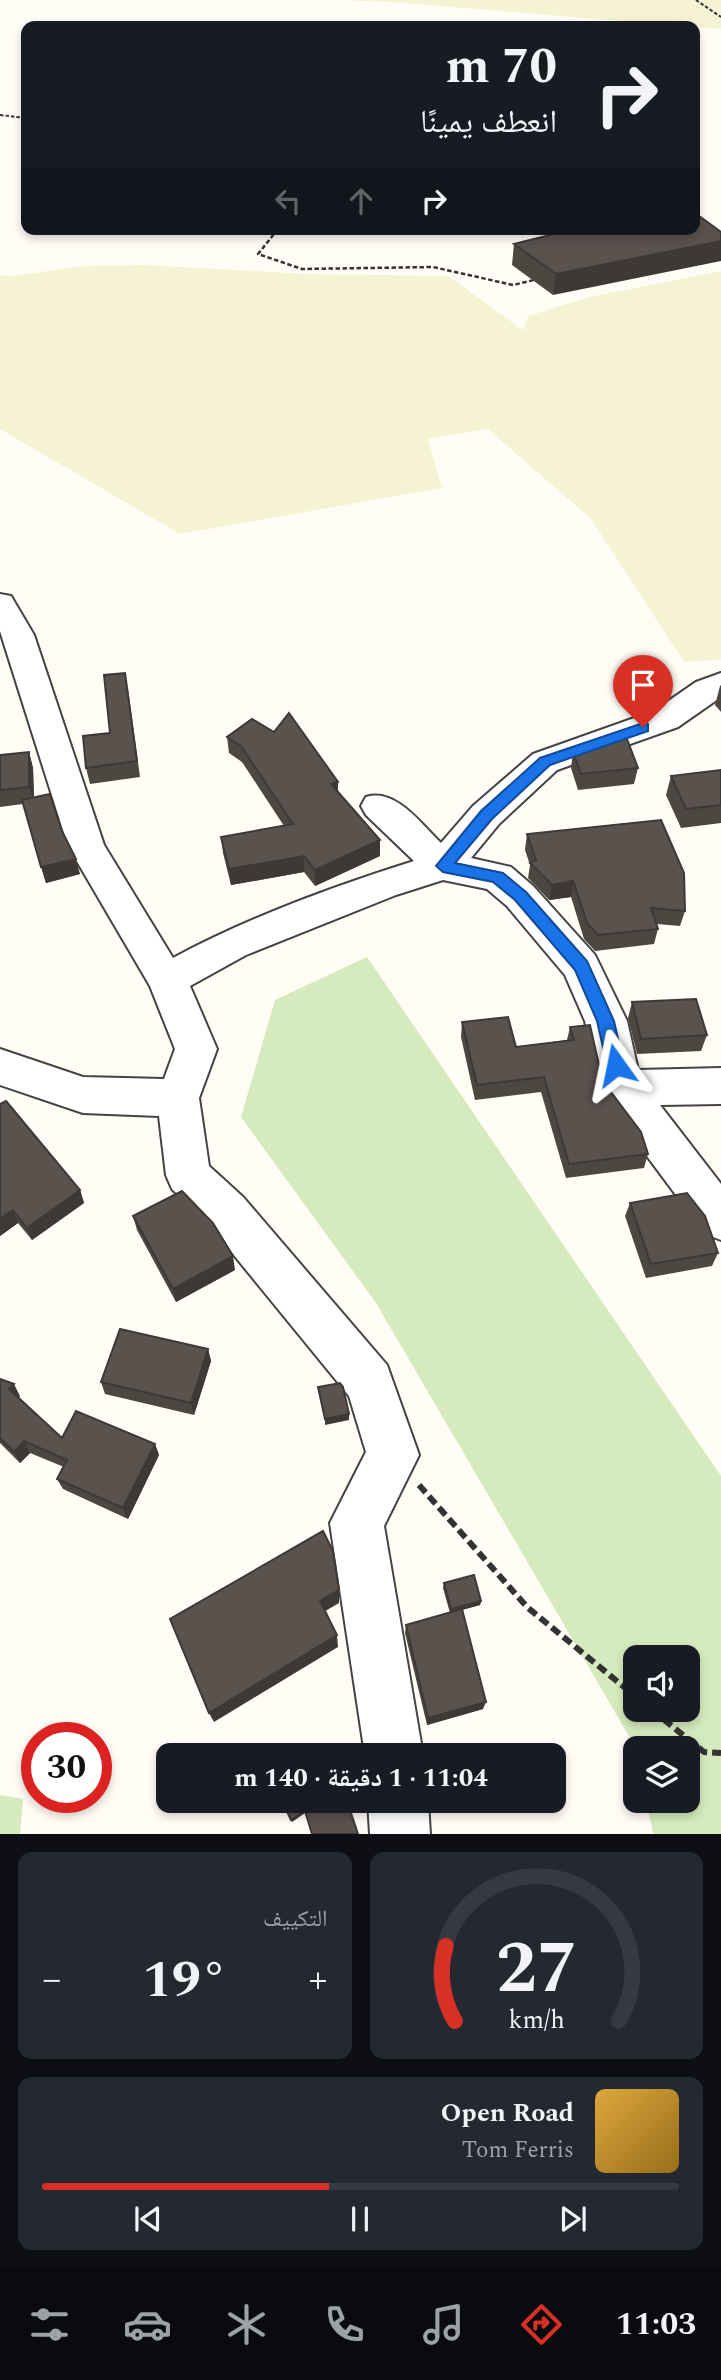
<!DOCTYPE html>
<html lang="ar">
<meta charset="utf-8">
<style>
body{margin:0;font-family:Spectral,"Noto Naskh Arabic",serif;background:#242831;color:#f1f3f6;direction:rtl;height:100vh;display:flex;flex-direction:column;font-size:26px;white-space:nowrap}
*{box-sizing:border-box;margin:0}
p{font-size:23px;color:#9ea1a6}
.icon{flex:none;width:38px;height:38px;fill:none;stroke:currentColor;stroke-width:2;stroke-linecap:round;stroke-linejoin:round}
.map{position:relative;height:1834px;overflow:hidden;direction:ltr}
.panel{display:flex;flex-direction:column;gap:18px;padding:18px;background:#0d0f14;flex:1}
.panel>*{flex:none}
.guide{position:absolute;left:21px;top:21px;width:679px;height:214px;border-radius:14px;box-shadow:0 4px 10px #0003;direction:rtl;background:#171b24;color:#f1f3f6;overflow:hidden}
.buttons{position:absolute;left:623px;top:1645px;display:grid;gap:14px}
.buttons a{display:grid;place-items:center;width:77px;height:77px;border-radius:14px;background:#171b24;box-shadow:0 4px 10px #0003;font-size:35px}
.speed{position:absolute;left:21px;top:1722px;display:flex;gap:14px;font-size:35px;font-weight:700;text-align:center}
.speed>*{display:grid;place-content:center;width:91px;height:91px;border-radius:50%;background:#171b24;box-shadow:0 4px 10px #0003;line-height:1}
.speed .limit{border:10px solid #d22;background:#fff;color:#111}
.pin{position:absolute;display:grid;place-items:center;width:60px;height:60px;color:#fff;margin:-72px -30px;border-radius:50% 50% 50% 0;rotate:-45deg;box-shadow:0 0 7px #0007}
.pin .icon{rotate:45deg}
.me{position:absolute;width:77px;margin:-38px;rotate:348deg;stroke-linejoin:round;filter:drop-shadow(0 0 5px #0008)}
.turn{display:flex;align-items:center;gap:24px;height:147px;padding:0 28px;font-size:32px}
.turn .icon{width:91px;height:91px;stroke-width:2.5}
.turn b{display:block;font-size:49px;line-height:60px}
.lanes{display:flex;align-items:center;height:66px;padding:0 28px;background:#0003;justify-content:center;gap:35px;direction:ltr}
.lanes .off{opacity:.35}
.big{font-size:52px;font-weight:700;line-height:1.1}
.panel .card{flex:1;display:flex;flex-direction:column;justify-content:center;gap:10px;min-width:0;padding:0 24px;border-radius:14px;background:#242831}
.panel .dial{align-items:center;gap:0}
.dial svg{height:182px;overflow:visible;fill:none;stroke:#363941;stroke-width:7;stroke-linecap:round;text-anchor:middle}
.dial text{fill:#f1f3f6;stroke:none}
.song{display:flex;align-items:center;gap:21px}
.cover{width:84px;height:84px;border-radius:10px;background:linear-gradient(135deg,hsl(40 70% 55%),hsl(40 70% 35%))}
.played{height:7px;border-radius:4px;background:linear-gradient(90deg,#d93025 45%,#363941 45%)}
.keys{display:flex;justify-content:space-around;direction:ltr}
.heat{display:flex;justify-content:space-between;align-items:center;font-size:38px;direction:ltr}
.panel .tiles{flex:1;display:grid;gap:18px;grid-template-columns:1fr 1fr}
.card:last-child{grid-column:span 2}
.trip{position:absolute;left:156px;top:1743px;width:410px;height:70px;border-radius:14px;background:#171b24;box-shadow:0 4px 10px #0003;font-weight:700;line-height:70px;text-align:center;direction:rtl}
.tabs{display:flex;height:112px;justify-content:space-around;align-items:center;background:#090b0e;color:#9ea1a6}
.tabs .icon{width:49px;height:49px}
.tabs .selected{color:#d93025}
.tabs b{font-size:32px;color:#f1f3f6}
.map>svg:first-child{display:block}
.farmland{fill:#f6f3d4}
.green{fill:#d5ebbd;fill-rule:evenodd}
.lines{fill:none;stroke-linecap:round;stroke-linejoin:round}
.minor-casing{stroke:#444;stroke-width:4}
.path-far2{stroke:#333;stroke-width:2;stroke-dasharray:3.5 2;stroke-linecap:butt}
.path-far1{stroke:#333;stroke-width:2.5;stroke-dasharray:4.5 2.5;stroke-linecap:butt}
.path{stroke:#333;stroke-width:6;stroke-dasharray:10 5;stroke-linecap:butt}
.minor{fill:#fff;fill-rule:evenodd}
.wall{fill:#4d4742}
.shaded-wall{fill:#3f3936}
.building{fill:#5a524d;stroke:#3f3936;stroke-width:2}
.route{fill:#1a73e8;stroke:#114b97;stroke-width:2}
</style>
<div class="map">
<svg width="721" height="1834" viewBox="0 0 721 1834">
<rect width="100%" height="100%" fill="#fffdf5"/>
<!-- farmland -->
<path class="farmland" d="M340,0H721V29L390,2Z
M143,265L310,274L448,276L523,330L528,316L589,297L721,271V660L684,662L591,519L488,429L428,439L442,488L180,534L0,429V275L11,276L85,266Z"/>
<!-- green -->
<path class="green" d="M367,957L721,1476V1834H653L647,1801H688V1748H636L376,1303L241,1117L275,1000ZM635,1657H688V1710H635Z
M0,1795L23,1799L20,1834H0Z"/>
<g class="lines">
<!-- minor casing -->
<g class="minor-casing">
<path id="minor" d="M0,594L11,596L34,635L104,845L173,958C249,917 332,887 414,861L366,815L361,806L366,797C396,788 421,824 441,843L473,806L533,754L654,711L696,682L721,673V697L678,727L557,770L499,824L471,858L511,867L533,886L595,955L627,1021L638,1070L721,1068V1104L660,1105L721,1184V1240L705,1234L606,1101L600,1088L585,1021L565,975L507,906L487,889L443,880L396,895L246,955L190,986L217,1049L199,1098L209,1166L243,1197L387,1365L419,1455L384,1526L423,1755H365L330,1523L366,1452L349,1396L211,1227L172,1189L166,1175L159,1116L83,1113L0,1085V1049L83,1077L164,1079L175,1049L150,986L68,846L0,631Z
M368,1801H428L430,1834H370Z"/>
</g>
<!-- path-far2 -->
<path class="path-far2" d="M696,0L721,17
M0,115L26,118"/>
<!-- path-far1 -->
<path class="path-far1" d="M278,229L258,254L302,269L433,267L513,285L538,279"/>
<!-- path -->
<path class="path" d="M419,1485L527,1607L635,1696
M652,1710L704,1752L721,1753"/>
<!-- minor -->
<use href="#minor" class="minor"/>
</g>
<!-- wall -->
<path class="wall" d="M574,229L553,295L512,265L514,244Z
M721,685V712L715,705L720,686Z
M128,689L140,777L90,784L86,768L110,733Z
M227,737L338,791L380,840V856L315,886L304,872L231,885L223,853L221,837L284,826L242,762L229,753Z
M29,752L33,768L34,797L62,831L80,874L46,883L23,804L0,807V755Z
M573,752L638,768L634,784L578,790L571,768Z
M721,770V823L681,828L666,795L671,776Z
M527,834L685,911L680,926L657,924L658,929L654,944L595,951L584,939L571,897L549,900L528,878L530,865L525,850Z
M632,1002L707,1035L701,1051L637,1054L628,1018Z
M462,1022L516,1047L567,1040L570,1027L601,1074L608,1088L648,1154L644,1168L566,1178L541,1092L475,1100L461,1037Z
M0,1104L80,1190L84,1203L32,1240L18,1223L0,1236Z
M630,1203L718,1253L712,1266L646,1278L625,1216Z
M133,1216L235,1270L176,1302L137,1230Z
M208,1349L211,1361L194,1415L105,1394L101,1382Z
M0,1379L20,1396L18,1398L62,1438L155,1444L159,1455L128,1519L63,1489L57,1479L64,1467L30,1453L20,1463L0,1443Z
M444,1583L481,1601L480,1605L462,1610L483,1709L427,1725L405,1633L406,1625L450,1613L443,1588Z"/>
<!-- shaded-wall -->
<path class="shaded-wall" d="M721,241V261L553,295L556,274Z
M29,752L33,768L34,803L29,787Z
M338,782V798L331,784Z
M380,840V856L315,886V870Z
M304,856V872L231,885L229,869Z
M76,859L80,874L46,883L41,867Z
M573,881L571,897L549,900L552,885Z
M80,1190L84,1203L32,1240L27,1228Z
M13,1210L18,1223L0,1236V1219Z
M233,1256L235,1270L176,1302L173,1289Z
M208,1349L211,1361L194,1415L191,1403Z
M14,1384L20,1396L15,1401L9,1389Z
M349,1414V1420L325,1425V1419Z
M24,1441L30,1453L20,1463L14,1452Z
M155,1444L159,1455L128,1519L123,1508Z
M339,1590V1603L322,1613L320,1601Z
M481,1601L480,1605L450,1613L451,1609Z
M337,1635L338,1647L214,1722L209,1713Z
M486,1702L483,1709L427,1725L428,1718Z
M305,1811V1813L292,1822L291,1820Z"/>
<!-- building -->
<path class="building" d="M695,213L721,232V241L556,274L514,244L574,229H695Z
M125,673L137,761L86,768L83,736L110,733L104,675Z
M289,713L338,782L331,784L380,840L315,870L304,856L229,869L221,837L293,824L241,746L227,737L252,719L274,732Z
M627,739L638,768L581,774L573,752L602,742Z
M29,752V787L0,790V755Z
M721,770V805L686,809L671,776Z
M50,794L62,831L76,859L41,867L22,800Z
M661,820L684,873L685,911L651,908L658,929L598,935L587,923L573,881L552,885L530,863L536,860L527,834Z
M696,999L707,1035L641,1039L632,1002Z
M508,1017L516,1047L574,1040L570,1027L590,1025L601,1074L608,1088L641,1132L648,1154L569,1164L544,1077L477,1085L462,1022Z
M6,1101L80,1190L27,1228L13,1210L0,1219V1104Z
M182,1191L213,1223L233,1256L173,1289L133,1216Z
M687,1193L705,1216L718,1253L651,1264L630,1203Z
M120,1329L208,1349L191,1403L101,1382Z
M0,1379L14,1384L9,1389L62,1438L76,1411L155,1444L123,1508L57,1479L67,1460L24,1441L14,1452L0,1438Z
M340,1383L343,1387L349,1414L325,1419L318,1387Z
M323,1531L333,1551L339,1590L320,1601L337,1635L209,1713L170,1619Z
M474,1575L481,1601L451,1609L444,1583Z
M462,1609L486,1702L428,1718L406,1625Z
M282,1801H337L338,1803L343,1801H347L358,1834H312L305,1811L291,1820Z"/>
<!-- route -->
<path class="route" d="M643,723L648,724V731L550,765L492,819L455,863L503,873L526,892L587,961L614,1021L624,1065L622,1071L616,1073L609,1071L607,1065L597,1021L575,970L515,900L493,882L443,872L436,866L481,811L540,758Z"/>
</svg>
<div class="buttons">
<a><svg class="icon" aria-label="sound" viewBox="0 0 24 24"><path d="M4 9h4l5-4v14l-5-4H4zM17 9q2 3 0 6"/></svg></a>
<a><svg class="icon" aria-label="layers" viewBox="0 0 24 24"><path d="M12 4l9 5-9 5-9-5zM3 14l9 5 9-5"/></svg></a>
</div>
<div class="speed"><div class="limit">30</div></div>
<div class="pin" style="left:643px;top:727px;background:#d93025"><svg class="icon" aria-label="arrive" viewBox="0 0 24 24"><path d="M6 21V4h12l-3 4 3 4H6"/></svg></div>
<svg class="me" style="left:616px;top:1065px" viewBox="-20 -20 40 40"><path d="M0-17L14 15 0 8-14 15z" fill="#1a73e8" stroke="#fff" stroke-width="4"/></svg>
<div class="trip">11:04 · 1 دقيقة · 140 m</div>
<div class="guide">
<div class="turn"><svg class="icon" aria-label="right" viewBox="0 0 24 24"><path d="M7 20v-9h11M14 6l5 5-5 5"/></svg><div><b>70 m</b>انعطف يمينًا</div></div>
<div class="lanes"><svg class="icon off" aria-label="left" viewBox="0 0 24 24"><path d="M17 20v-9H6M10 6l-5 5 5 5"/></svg><svg class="icon off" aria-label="ahead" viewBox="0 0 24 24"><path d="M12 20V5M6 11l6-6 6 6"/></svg><svg class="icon" aria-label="right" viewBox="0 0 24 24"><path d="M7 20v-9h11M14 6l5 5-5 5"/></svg></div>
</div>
</div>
<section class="panel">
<div class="tiles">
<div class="card dial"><svg viewBox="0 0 100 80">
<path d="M14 69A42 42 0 1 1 86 69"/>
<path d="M14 69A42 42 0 0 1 10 36" stroke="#d93025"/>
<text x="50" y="56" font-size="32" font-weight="700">27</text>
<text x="50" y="72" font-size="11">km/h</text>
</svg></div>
<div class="card"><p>التكييف</p>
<div class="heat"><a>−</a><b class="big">19°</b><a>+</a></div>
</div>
<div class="card">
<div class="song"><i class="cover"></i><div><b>Open Road</b><p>Tom Ferris</p></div></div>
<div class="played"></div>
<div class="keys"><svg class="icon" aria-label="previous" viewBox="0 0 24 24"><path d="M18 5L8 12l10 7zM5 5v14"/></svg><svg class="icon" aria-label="pause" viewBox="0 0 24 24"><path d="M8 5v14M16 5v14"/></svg><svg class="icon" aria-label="next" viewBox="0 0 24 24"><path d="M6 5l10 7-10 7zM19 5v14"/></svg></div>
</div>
</div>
</section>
<nav class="tabs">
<b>11:03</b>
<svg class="icon selected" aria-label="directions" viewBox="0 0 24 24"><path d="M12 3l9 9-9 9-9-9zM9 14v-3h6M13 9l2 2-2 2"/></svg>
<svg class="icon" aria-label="music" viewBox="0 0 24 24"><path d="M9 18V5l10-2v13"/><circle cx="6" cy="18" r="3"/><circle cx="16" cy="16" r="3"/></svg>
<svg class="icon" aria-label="phone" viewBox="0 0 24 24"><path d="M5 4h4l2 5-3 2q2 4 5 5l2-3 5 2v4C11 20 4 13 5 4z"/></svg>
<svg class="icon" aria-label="climate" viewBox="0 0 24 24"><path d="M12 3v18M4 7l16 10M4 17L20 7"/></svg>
<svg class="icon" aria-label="car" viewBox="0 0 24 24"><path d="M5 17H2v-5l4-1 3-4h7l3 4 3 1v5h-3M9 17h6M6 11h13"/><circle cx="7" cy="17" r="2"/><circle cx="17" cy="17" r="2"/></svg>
<svg class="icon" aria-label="filters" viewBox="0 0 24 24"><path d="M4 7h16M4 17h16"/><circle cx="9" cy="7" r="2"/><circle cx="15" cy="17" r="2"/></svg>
</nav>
